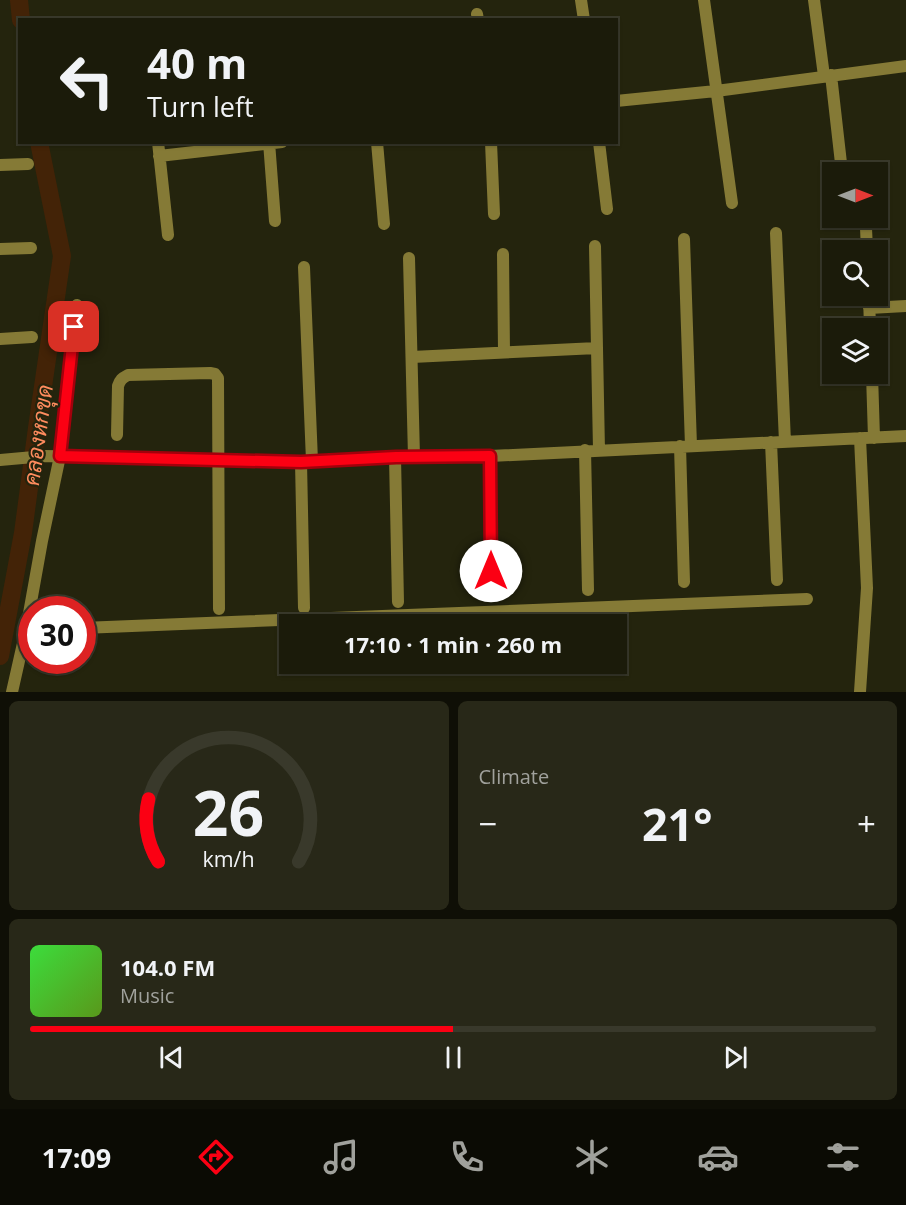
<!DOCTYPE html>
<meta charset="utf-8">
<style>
body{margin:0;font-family:"Open Sans",Sarabun,sans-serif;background:#282818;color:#f1f3f6;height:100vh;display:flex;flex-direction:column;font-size:22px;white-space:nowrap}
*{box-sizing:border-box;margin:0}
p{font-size:20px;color:#a0a19c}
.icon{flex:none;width:33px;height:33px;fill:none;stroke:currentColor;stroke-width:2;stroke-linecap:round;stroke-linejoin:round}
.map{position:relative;height:692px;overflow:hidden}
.panel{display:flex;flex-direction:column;gap:9px;padding:9px;background:#0f0f06;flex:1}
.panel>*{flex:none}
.banner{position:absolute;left:18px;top:18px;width:600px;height:126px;border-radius:0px;box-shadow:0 2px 4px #0004,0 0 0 2px #39392b;background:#1b1b0a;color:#f1f3f6;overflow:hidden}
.needle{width:39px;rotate:90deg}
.tools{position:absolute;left:822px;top:162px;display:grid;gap:12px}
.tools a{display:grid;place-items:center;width:66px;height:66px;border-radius:0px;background:#1b1b0a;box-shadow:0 2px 4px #0004,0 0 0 2px #39392b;font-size:30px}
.speed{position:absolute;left:18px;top:596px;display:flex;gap:12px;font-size:30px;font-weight:700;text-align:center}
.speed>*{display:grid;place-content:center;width:78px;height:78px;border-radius:50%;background:#1b1b0a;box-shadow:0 2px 4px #0004,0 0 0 2px #39392b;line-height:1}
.speed .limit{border:9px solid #d22;background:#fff;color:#111}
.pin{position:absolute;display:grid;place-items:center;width:51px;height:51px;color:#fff;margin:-26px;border-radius:12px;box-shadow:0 3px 9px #0006}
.me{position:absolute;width:66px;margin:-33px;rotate:0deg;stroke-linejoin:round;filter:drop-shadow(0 0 4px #0008)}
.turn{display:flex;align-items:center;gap:21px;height:126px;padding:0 30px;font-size:27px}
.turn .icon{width:78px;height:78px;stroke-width:2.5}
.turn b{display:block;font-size:42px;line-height:51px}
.big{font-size:45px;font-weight:700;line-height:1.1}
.panel .widget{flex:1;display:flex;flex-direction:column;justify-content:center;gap:9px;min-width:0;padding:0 21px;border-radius:9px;background:#282818}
.panel .dial{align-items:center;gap:0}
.dial svg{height:156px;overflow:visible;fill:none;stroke:#39392b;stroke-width:7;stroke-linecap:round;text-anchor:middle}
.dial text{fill:#f1f3f6;stroke:none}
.song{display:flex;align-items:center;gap:18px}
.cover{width:72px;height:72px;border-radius:9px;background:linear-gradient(135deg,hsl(120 70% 55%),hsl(90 70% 35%))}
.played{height:6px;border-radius:3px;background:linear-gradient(90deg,#fb0013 50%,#39392b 50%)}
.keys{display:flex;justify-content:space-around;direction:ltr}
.heat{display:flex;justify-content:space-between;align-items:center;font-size:33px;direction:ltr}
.panel .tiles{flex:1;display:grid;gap:9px;grid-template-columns:1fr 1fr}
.widget:last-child{grid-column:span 2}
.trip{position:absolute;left:279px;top:614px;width:348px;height:60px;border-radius:0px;background:#1b1b0a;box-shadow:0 2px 4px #0004,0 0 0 2px #39392b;font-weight:700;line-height:60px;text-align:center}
.tabs{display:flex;height:96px;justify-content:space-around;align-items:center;background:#0b0b04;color:#a0a19c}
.tabs .icon{width:42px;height:42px}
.tabs .selected{color:#fb0013}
.tabs b{font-size:27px;color:#f1f3f6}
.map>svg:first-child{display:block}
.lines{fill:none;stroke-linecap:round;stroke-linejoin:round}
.canal{stroke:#432307;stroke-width:18}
.street{stroke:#857a36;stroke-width:12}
.route-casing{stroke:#a3000c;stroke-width:15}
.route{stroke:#fb0013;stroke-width:10}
.labels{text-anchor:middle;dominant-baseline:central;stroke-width:4.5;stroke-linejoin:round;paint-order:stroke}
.water-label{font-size:22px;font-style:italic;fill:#ff8c5e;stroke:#24240d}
</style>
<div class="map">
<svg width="906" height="692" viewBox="0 0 906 692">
<rect width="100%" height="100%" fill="#24240d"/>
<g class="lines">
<!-- canal -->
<path class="canal" d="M19,0L21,20
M0,656L23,533L37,428L62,256L39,142"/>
<!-- street -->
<path class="street" d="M581,0L584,20
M704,0L732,203
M814,0L824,76
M477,14L478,20
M831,75L842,172
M616,101L716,91L906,66
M158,142L168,235
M269,142L275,221
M377,142L384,224
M491,142L494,214
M599,142L607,209
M159,156L282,142
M0,165L28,164
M866,228L867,250
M776,233L785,442
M684,239L691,446
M595,246L599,450
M0,249L31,248
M503,254L504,352
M409,258L414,457
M304,267L312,461
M869,296L870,328
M869,308L906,306
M0,339L32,337
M412,357L597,348
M872,374L874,438
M117,435L118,386C120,380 122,378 128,375L210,373L215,374L218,378L219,609
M771,442L777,580
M680,446L684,582
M585,450L588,590
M490,456L491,595
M395,457L398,602
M0,460L45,456L301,462L395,457L490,456L906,436
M301,462L304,608
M82,628L807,599
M12,692L26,630L42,541L60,456L77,305
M860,692L867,588L860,438"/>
</g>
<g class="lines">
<!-- route casing -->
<g class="route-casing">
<path id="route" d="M74,327L60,456L301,462L396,457L490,456L491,571"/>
</g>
<!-- route -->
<use href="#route" class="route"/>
</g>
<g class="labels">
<!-- water labels -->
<g class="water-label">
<text transform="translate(37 435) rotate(-82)">คลองหกขุด</text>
</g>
</g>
</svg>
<div class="tools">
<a><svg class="needle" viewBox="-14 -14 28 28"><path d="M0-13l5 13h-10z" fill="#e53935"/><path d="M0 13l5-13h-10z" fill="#a0a19c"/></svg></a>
<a><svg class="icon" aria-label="search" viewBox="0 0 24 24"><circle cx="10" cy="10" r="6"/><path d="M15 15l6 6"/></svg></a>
<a><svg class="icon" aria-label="layers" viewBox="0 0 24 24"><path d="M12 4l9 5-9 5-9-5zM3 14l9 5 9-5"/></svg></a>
</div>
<div class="speed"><div class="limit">30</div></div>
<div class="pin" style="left:74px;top:327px;background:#d93025"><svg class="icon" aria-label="arrive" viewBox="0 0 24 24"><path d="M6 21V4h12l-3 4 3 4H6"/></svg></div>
<svg class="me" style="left:491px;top:571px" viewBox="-20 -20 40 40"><circle r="19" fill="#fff"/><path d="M0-13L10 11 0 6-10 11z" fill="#fb0013"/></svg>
<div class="trip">17:10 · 1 min · 260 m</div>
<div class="banner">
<div class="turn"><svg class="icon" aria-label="left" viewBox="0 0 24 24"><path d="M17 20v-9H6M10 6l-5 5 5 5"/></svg><div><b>40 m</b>Turn left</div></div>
</div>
</div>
<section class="panel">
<div class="tiles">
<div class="widget dial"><svg viewBox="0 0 100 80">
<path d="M14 69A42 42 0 1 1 86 69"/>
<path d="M14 69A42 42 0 0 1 9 37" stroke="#fb0013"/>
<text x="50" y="56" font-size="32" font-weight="700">26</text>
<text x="50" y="72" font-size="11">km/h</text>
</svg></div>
<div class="widget"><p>Climate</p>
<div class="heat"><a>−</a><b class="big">21°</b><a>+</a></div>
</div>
<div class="widget">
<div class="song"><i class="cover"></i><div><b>104.0 FM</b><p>Music</p></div></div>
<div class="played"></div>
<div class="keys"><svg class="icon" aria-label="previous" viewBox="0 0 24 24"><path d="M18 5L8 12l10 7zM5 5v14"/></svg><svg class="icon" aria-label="pause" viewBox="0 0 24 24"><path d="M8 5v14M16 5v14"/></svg><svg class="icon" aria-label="next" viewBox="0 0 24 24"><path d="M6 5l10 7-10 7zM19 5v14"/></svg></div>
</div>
</div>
</section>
<nav class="tabs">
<b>17:09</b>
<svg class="icon selected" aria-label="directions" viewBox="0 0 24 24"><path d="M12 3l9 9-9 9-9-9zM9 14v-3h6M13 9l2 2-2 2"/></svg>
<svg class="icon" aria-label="music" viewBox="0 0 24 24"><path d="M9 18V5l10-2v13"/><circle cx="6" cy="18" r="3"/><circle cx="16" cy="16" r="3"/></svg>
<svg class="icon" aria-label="phone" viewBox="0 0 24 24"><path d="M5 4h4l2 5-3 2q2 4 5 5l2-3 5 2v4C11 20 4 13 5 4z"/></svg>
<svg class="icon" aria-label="climate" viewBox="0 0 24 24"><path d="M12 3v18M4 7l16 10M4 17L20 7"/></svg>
<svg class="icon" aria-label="car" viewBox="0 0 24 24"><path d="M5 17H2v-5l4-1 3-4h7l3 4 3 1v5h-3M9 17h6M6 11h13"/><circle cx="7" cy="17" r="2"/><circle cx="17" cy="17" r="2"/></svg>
<svg class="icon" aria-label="filters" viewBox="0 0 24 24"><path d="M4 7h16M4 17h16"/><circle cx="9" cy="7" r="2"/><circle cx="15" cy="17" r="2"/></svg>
</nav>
